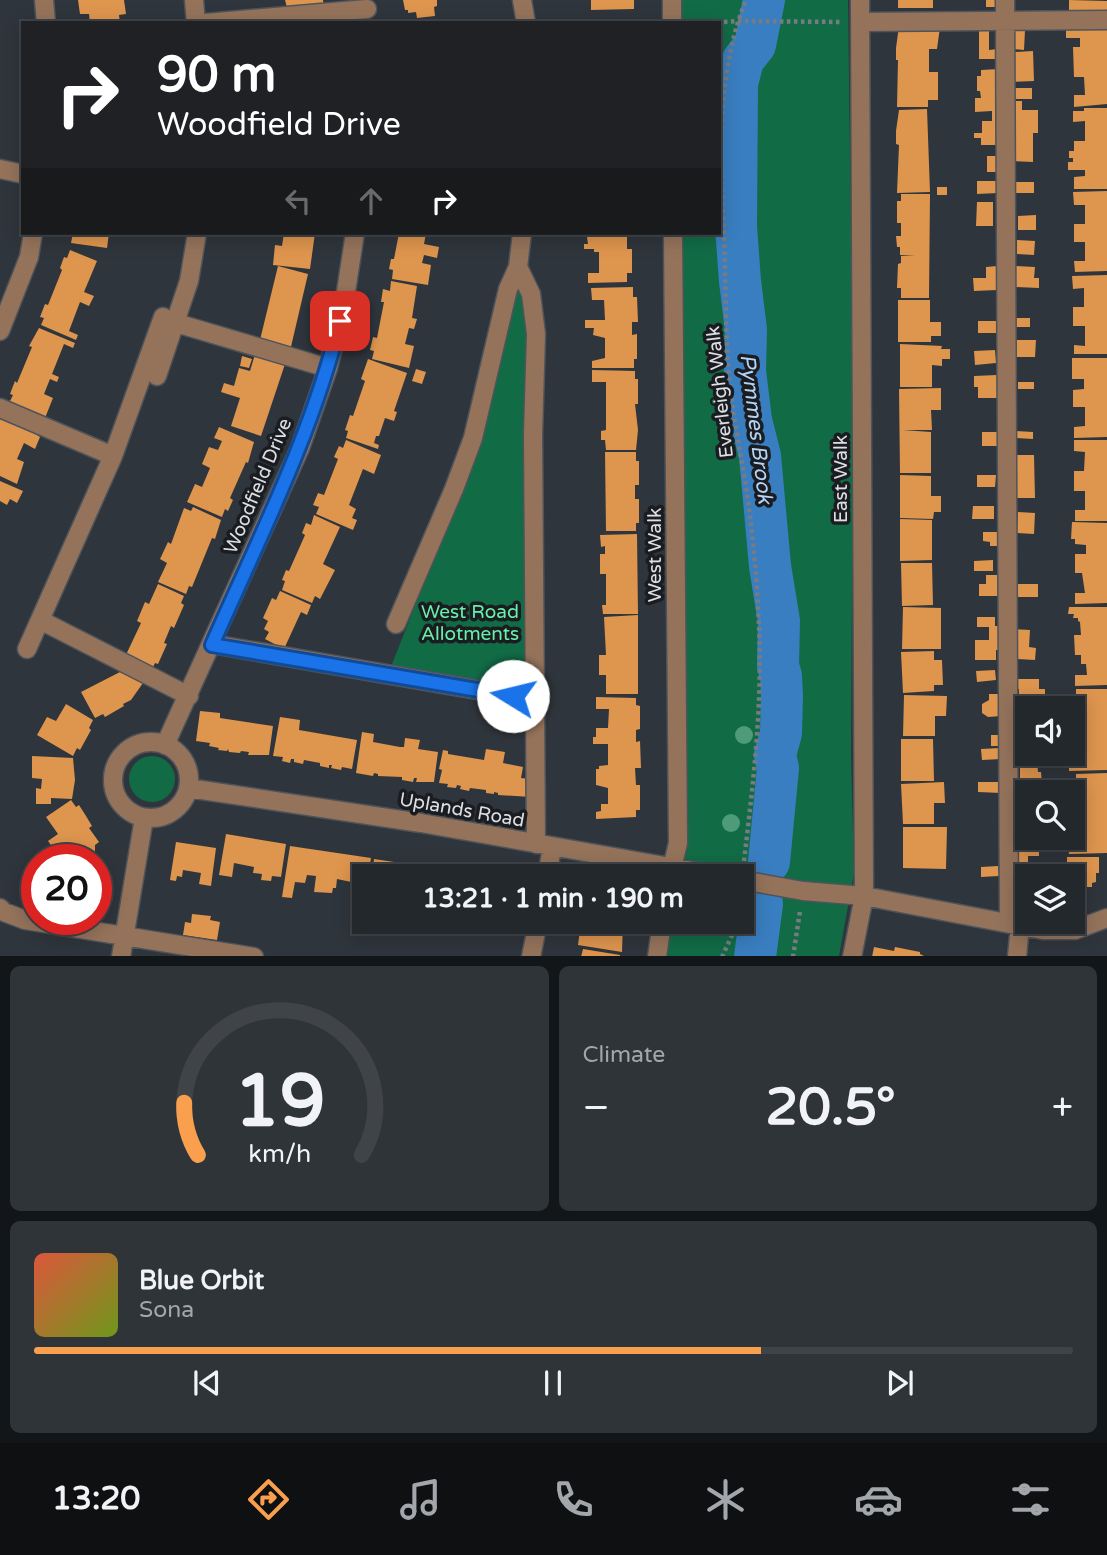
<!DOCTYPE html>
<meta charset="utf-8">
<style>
body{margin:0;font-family:"Varela Round",sans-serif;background:#2f3439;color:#f1f3f6;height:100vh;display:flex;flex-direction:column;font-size:26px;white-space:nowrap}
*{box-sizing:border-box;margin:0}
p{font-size:23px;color:#a3a6aa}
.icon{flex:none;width:38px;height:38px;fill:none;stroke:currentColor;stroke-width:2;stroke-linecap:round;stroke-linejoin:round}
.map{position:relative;height:956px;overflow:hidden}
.panel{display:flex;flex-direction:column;gap:10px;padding:10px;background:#131619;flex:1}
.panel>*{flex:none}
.hud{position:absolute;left:21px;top:21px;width:700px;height:214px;border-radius:0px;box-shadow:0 4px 18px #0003,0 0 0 2px #404449;background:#202124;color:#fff;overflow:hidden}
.controls{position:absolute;left:1015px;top:696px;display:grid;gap:14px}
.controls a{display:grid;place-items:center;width:70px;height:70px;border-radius:0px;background:#23282d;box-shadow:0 4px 18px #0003,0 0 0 2px #404449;font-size:35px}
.speed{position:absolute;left:21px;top:844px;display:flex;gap:14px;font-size:35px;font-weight:700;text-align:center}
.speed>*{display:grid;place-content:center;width:91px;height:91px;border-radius:50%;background:#23282d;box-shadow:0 4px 18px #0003,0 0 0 2px #404449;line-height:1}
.speed .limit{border:10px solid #d22;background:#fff;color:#111}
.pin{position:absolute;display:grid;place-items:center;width:60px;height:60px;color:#fff;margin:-30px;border-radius:14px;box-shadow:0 4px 10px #0006}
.me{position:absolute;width:77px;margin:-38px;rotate:279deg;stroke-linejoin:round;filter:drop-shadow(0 0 5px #0008)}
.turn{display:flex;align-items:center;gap:24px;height:147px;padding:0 21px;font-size:32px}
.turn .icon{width:91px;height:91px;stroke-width:2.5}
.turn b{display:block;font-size:49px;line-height:60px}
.lanes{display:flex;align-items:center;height:66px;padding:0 21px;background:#0003;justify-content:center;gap:35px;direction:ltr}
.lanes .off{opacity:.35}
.big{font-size:52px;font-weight:700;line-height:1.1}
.panel .tile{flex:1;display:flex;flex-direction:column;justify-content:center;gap:10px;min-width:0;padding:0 24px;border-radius:10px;background:#2f3439}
.panel .dial{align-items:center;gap:0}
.dial svg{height:182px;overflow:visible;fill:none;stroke:#404449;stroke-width:7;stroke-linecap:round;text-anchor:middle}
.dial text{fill:#f1f3f6;stroke:none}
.song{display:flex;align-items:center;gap:21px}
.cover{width:84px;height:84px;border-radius:10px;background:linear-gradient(135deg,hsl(10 70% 55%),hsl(80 70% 35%))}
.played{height:7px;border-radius:4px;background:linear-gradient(90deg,#f99f4d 70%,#404449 70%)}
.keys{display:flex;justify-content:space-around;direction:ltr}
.heat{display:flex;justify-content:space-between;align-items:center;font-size:38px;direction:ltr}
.panel .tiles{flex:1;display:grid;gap:10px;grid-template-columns:1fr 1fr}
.tile:last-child{grid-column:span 2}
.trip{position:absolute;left:352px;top:864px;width:402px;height:70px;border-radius:0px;background:#23282d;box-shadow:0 4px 18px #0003,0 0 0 2px #404449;font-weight:700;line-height:70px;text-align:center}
.dock{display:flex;height:112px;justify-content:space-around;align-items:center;background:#0e1012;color:#a3a6aa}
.dock .icon{width:49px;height:49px}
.dock .current{color:#f99f4d}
.dock b{font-size:32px;color:#f1f3f6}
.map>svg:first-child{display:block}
.green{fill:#116c46}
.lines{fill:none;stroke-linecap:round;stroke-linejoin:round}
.river{stroke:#397ec0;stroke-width:42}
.building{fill:#de954e}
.minor-casing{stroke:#4e545a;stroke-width:21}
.path{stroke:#777c82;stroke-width:4.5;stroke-dasharray:3.5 3.5;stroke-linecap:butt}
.minor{stroke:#95735b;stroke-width:18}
.tree{fill:#4e9b7a}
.route-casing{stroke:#114b97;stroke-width:18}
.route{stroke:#1a73e8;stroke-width:12}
.labels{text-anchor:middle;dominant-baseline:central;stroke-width:7;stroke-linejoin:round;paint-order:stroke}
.street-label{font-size:19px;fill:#dce0e5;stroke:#1a1c20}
.park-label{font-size:19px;fill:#67efac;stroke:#1a1c20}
.water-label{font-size:21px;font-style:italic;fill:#b2d4f7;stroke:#1a1c20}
</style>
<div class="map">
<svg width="1107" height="957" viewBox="0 0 1107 957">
<rect width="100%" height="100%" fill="#2f353c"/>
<!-- green -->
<path class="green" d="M680,0H848L853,393L851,753L854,873L839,956L666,957L671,922H742V877H679L683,387L681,233H719V23H680Z
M519,284L526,289L530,335L527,690L390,669L465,480L503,325Z
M129 779a23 23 0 1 1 46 0a23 23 0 1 1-46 0Z"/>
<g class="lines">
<!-- river -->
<path class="river" d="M764,0L755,45L743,60L737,84L736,227L740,281L746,330L745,371L751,420L760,456L770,566L779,621L778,666L781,676L782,696L781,733L775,755L778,768L769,862
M755,957L762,904"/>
</g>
<!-- building -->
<path class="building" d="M78,0H124L126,14L119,15L120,23H90L89,14H80Z
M285,0H323L324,6L289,15Z
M403,0H437V6L434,7L435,16L417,18L416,12L408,13V10H405Z
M591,0H634V9L591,10Z
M898,0H933V8H898Z
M986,0H997L996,7H986Z
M1069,0L1107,1V17L1072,18V10L1069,11Z
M899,26L940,27L937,49H929V72H938V100H928V107H897L898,60H896V48Z
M1066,26H1107V104L1074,107V95H1085L1084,77H1074L1073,47H1080V38H1066Z
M1014,30H1025L1024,50L1013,49Z
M979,31H989V50L997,49V59H979Z
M1033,51L1034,81L1011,82V71H1014V52Z
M999,69L998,97H995L996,111L999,110L998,145H981V138H974V133H982V121H992V111L975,112V98H981L980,91H977V76H981V70Z
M1014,88H1032V99H1014Z
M1014,101H1022V110H1038V133H1033V162L1013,161Z
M1084,108H1107V189H1074V177L1085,176V170H1068V162H1073V158H1069V151H1074V141H1085V121L1073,122V111H1084Z
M927,109L930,192L897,193L899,145L896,144V131L899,110Z
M987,156H997V172H987Z
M977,181H998V193L977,194Z
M1016,182H1034V193H1016Z
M937,187H947V195H937Z
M1107,191V271L1075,272L1074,261H1085V242H1074V224H1085V205H1074L1073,192Z
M901,194H930L929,298H901V288H897L898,264L901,263V256H915L900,255V247H897L896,236H901V223H897V201H901Z
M977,202H993V226H976Z
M1036,215V230H1018V216Z
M73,233H109L107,248L71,243Z
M284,233H315L310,269L273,265L275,245L282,246Z
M399,233H426L424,244L439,247L437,258L424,255L422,263L431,265L428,285L392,279L393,270L389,269L391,259H394Z
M599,233H631V236H627V249H632V273H627V282L588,283V273H599V252H594V249H584V244H588L587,237H594Z
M1017,240L1035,241L1034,255L1017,254Z
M70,250L97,261L84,292L94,296L89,306L80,302L69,331L78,335L76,340L41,325L44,318L40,317L45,304L48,305L62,270L60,268L64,257L67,258Z
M278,266L308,274L290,351L259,344Z
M997,266V290L974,291L973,278H986V267Z
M1015,266L1035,267L1034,278H1039V288L1015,287Z
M1107,275V354H1074V345L1085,346V326H1073V307H1084V288L1073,289L1072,276Z
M391,281L417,286L412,318L417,319L414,329L409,328L405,344L414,346L409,368L372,359L374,351L370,350L373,337L377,338L384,302H381L383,289L390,291Z
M633,287V297H637L638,322H632V335L637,334V359H634V368H592V361L605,358V338L593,335L594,328H585V320H605L604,300H592L591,288Z
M898,300H930V322H941V336H931V342H898Z
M1014,318H1030V327H1014Z
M978,321H997V333H978Z
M39,328L75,343L73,348L64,344L52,374L59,377L57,382L50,379L44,394L53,398L45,418L9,403L13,395L10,394L15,381L17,383L32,347L29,346Z
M1016,340H1036L1035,357H1016Z
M900,344L942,346L941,349H950V359H942V366L932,365V387H900Z
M995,350L996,363L975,365L974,351Z
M256,351L286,361L261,436L231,426L240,398L221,392L224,383L234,386L239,368L250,371Z
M242,356L252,359L249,368L240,366Z
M1072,358H1107V437L1074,438V427L1085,426V407H1073V390L1084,389V379H1072Z
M368,359L407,373L394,411L397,412L394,421L385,418L379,436H376L374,443L379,445L378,449L346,438L348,431L345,430L350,415L353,416L365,381L361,379Z
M416,369L426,372L422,384L412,381Z
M592,370L635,371V379H638V404H635L638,430L636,450H606L605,440H601V431L606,430V382H592Z
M997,375V398H978V387H974V376Z
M1018,382H1034V389H1018Z
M941,388V410H931L932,430H903L931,432V473H900L899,389Z
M4,413L39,429L37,435L40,437L35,449L24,443L17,459L24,462L17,484L0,476V420Z
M219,427L254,442L248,463L246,462L230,498L233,500L228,511L225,509L222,517L187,502L195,484L202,487L210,468L202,464L209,447L218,450L222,441L214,438Z
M1015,431L1033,432V439L1014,438Z
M982,432H998V446H982Z
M346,440L381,455L374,474L363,469L349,505L356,509L352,518L357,520L353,530L316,514L319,507L313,505L318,493L324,495L338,459L334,457L339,446L343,448Z
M1074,440H1107V521H1075V510H1085V491H1074V471H1084L1085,452L1074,451Z
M605,452H636V461H639V485H635V499H639V523H636V531H606Z
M1016,455H1034L1035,498H1017Z
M900,475L931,476V496H941V512H934L933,519L900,518Z
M977,475H996L995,487H977Z
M0,481L23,491L17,503L10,499L7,505L0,501Z
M973,506H994V519H972Z
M193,507L221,520L215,539L212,538L192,587L189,586L186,594L158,582L167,563L160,559L168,542L171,544L184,508L191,511Z
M1018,512L1035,513L1034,534L1017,533Z
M314,515L340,527L323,564L335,570L320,599L315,596L312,603L282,590L285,581L282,580L286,570L289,571L305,535L302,533L306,523L311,525Z
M900,519L932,520V560L900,561Z
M1072,522L1107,523V603L1075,604V593H1085L1082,573H1075V554H1086V545L1075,544V539H1071Z
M983,532H999L998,546H990V542L983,541Z
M637,534L638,614H603L602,605H606V574H600V554H605V546L601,547L600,535Z
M993,560V571H974V561Z
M901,563H932L933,605L902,606Z
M986,575H998V596H979V584H986Z
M158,584L184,596L181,603L184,605L174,628L171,626L164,643L167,644L158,664L155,663L151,671L124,659L141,623L137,621L145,602L149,604Z
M1017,584H1038V597H1017Z
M280,591L311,605L307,615L301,612L284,649L265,639L269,632L264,629L268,621L263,618L272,598L276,600Z
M903,607L941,608V649H902Z
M1069,607H1107V685L1075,686V675H1087L1086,664H1081V655H1075L1074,635H1081L1080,622L1078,621V618H1073L1074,614H1068Z
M638,615V694H606V675H599V655H606L604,617Z
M977,617H995V626H1001V650H996V660H975V640H989V627H977Z
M1013,629L1030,630L1029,647L1036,648L1035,660L1017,659V649L1013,648Z
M934,651V660H942L943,685H934V691L903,693L901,652Z
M995,670L996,680L977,682L976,671Z
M120,672L143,683L131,700L123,704L124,706L105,717L103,714L95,718L81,692Z
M1014,679H1039V689H1045V709H1031V701H1019V689H1014Z
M1076,689H1107V770L1069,771V762H1075V749L1086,750L1085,740H1074L1073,735L1076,721H1086V701H1076Z
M989,694H999L1001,716L988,717L982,713V704L989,700Z
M904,695L947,696L946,716H935V736H903Z
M596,697L636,698V705L640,706V729L636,730V742L640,741L641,768H635L636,785H640V810H636V817L596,819V812L601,811V804H608V788L596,785V769H599V766L608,765V744H593V737H596V728H608L609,709H596Z
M66,704L93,720L89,728L91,730L80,750L77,748L73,756L37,735L47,717L56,721Z
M200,711L220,713V718L273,726L269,755H248L249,752L241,751L240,753L229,752L228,749L227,751L218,750L219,748L209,746L210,743L196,741Z
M280,717L300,720L299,730L357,740L352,769L342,767L341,770L331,768L332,765H329V768L320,766V763L304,760L303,764L294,762V759H291L290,763L282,761L283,757L273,756Z
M362,732L374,734L373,742L400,747H404L405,738L420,740L418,749L438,752L434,782H416L417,778H414L413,782L402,780V777L378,776V774L374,773L373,776L356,773Z
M991,735H1000V746H991Z
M901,739H933L934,781H901Z
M1000,748L1001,759L982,760L981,749Z
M486,749L505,752L503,763L523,767L521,778L530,779L531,797L498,795V793L494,792V794L486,793V790L470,788L469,791L460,789L461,786L457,785L456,788L447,787L448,784L439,783L442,770L439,769L443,750L448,751V754L484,760Z
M32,756L73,758L75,780L72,799L51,798V804H36V788L41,789L42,779L32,778Z
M1037,760L1038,772H1041L1042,784L1020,785V761Z
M1107,773V853L1069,854L1068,846H1077L1076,832H1087L1086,822H1076V817H1073L1075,803L1086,802L1085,785H1076V774Z
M944,782L945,803H934V824H903L901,784Z
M978,782H1001V793L978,792Z
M1016,795H1027V810H1017Z
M71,800L76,807L79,805L86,816L92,826L89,828L99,842L95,845V859L60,858L48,841L58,834L46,817Z
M1017,814H1027V827H1016Z
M903,827H947L946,869L903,868Z
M1017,832H1027V838H1039V856H1028V874H1017Z
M226,834L286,844L281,877L272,876L271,881L261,880L262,874L253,873L254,867L234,863L232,877L219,875Z
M176,842L216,848L211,886L199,884L201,873L183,870L182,877L177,876L176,881L170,880Z
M290,846L371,858L368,877H364V890L355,888L356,883L337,879L336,888H333L332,893L314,892L316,876L307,875L305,883L295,882L292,898L282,897Z
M1067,857H1099V873H1096V882L1092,883V887H1073V877H1051L1050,867H1055V871H1067Z
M374,859L455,871L454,877H372Z
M998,866L999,876L981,877V867Z
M466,870L491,874V877H457L458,872L466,874Z
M192,914L211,916L210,920L220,922L217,940L183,935L185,922L191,923Z
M581,922H623L622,952L578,945Z
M874,947L894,951L895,947L920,952V954L926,957H872Z
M583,949L620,955V957H581Z"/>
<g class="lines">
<!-- minor casing -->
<g class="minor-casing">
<path id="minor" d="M44,0L46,23
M194,0L196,23
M522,0L526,23
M1005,0L1009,922
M860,22L1107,20
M206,23L367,9
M672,23V0
M0,169L23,174
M522,233L518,267L531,294L536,334L533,434L536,844
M176,323L328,368
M0,331L29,257L33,233
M157,376L189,281L197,233
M0,408L113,456
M40,620L189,696
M396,624L454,489L473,438L508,289L518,267
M212,644L513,696
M27,649L113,456L163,317
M113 780a38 38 0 1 1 76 0a38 38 0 1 1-76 0Z
M165,745L300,448L328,368L345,298L355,233
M188,788L421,823L727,877
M547,877L552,847
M670,877L678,843L673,233
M742,880L803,891L864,896L1043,930H1075L1107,918
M0,908L4,912L25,920L254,957
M121,957L144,818
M531,957L538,922
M657,957L662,922
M852,957L864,896L860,0
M1017,957L1020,925"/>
</g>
<!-- path -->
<path class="path" d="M710,23L738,21L842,22
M744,861C754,777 764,693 758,608C756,568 752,526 746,487C741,454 734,421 730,388C725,337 726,286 724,235C720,156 716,74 746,0
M742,913V915
M722,957L738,922
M793,957L800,911"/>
<!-- minor -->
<use href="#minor" class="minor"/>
</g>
<!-- trees -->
<g class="tree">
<circle cx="744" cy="735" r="9"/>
<circle cx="731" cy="823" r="9"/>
</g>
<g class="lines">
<!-- route casing -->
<g class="route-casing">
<path id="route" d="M340,321C312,435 259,538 212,645L513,696"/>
</g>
<!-- route -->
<use href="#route" class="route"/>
</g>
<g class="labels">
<!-- street labels -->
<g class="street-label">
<text transform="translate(720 392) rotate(-96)">Everleigh Walk</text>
<text transform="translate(841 479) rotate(-90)">East Walk</text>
<text transform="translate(258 486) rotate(-67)">Woodfield Drive</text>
<text transform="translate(655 555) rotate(-90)">West Walk</text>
<text transform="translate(462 810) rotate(10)">Uplands Road</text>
</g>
<!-- park labels -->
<g class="park-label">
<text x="470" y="612">West Road<tspan x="470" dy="22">Allotments</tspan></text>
</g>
<!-- water labels -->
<g class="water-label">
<text transform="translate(756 429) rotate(83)">Pymmes Brook</text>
</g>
</g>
</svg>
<div class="controls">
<a><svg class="icon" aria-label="sound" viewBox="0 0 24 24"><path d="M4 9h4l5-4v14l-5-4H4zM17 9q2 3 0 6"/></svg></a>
<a><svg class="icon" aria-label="search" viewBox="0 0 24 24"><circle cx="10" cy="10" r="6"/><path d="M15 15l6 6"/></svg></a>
<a><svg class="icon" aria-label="layers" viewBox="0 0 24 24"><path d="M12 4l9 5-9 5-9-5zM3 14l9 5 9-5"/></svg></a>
</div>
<div class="speed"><div class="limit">20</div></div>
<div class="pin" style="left:340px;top:321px;background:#d93025"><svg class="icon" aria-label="arrive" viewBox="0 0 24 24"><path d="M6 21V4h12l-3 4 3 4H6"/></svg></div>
<svg class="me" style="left:513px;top:696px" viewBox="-20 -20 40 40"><circle r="19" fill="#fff"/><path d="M0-13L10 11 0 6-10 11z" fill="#1a73e8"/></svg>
<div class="trip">13:21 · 1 min · 190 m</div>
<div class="hud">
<div class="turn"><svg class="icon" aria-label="right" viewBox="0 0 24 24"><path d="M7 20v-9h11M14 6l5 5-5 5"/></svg><div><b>90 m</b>Woodfield Drive</div></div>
<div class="lanes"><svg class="icon off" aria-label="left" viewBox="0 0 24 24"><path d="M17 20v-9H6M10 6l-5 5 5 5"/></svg><svg class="icon off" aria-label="ahead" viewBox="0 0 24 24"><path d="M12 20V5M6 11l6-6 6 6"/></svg><svg class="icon" aria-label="right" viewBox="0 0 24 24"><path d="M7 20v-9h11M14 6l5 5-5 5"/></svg></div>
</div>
</div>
<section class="panel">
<div class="tiles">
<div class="tile dial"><svg viewBox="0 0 100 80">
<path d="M14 69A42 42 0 1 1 86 69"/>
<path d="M14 69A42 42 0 0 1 8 46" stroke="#f99f4d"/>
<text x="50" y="56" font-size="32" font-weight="700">19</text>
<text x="50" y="72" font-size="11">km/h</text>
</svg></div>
<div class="tile"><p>Climate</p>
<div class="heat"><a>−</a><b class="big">20.5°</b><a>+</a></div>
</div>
<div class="tile">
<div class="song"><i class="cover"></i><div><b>Blue Orbit</b><p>Sona</p></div></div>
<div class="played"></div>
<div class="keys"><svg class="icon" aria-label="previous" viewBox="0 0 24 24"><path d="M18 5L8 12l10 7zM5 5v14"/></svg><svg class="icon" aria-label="pause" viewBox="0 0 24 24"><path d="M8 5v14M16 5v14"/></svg><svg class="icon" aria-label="next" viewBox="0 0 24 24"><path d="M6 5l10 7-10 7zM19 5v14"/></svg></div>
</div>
</div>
</section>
<nav class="dock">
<b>13:20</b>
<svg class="icon current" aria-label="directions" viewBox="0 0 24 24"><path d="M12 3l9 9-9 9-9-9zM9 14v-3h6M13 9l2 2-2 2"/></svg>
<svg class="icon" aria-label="music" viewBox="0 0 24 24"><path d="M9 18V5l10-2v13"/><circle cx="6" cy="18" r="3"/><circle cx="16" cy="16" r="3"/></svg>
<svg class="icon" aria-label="phone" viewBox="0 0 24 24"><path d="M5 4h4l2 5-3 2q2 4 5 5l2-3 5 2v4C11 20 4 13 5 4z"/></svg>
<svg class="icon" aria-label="climate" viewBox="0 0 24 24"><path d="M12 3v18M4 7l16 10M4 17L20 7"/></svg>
<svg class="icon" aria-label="car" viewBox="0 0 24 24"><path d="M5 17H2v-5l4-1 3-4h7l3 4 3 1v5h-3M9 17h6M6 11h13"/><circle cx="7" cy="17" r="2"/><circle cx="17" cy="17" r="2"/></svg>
<svg class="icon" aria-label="filters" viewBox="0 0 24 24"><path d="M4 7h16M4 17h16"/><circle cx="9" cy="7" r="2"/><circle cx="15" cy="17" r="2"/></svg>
</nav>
